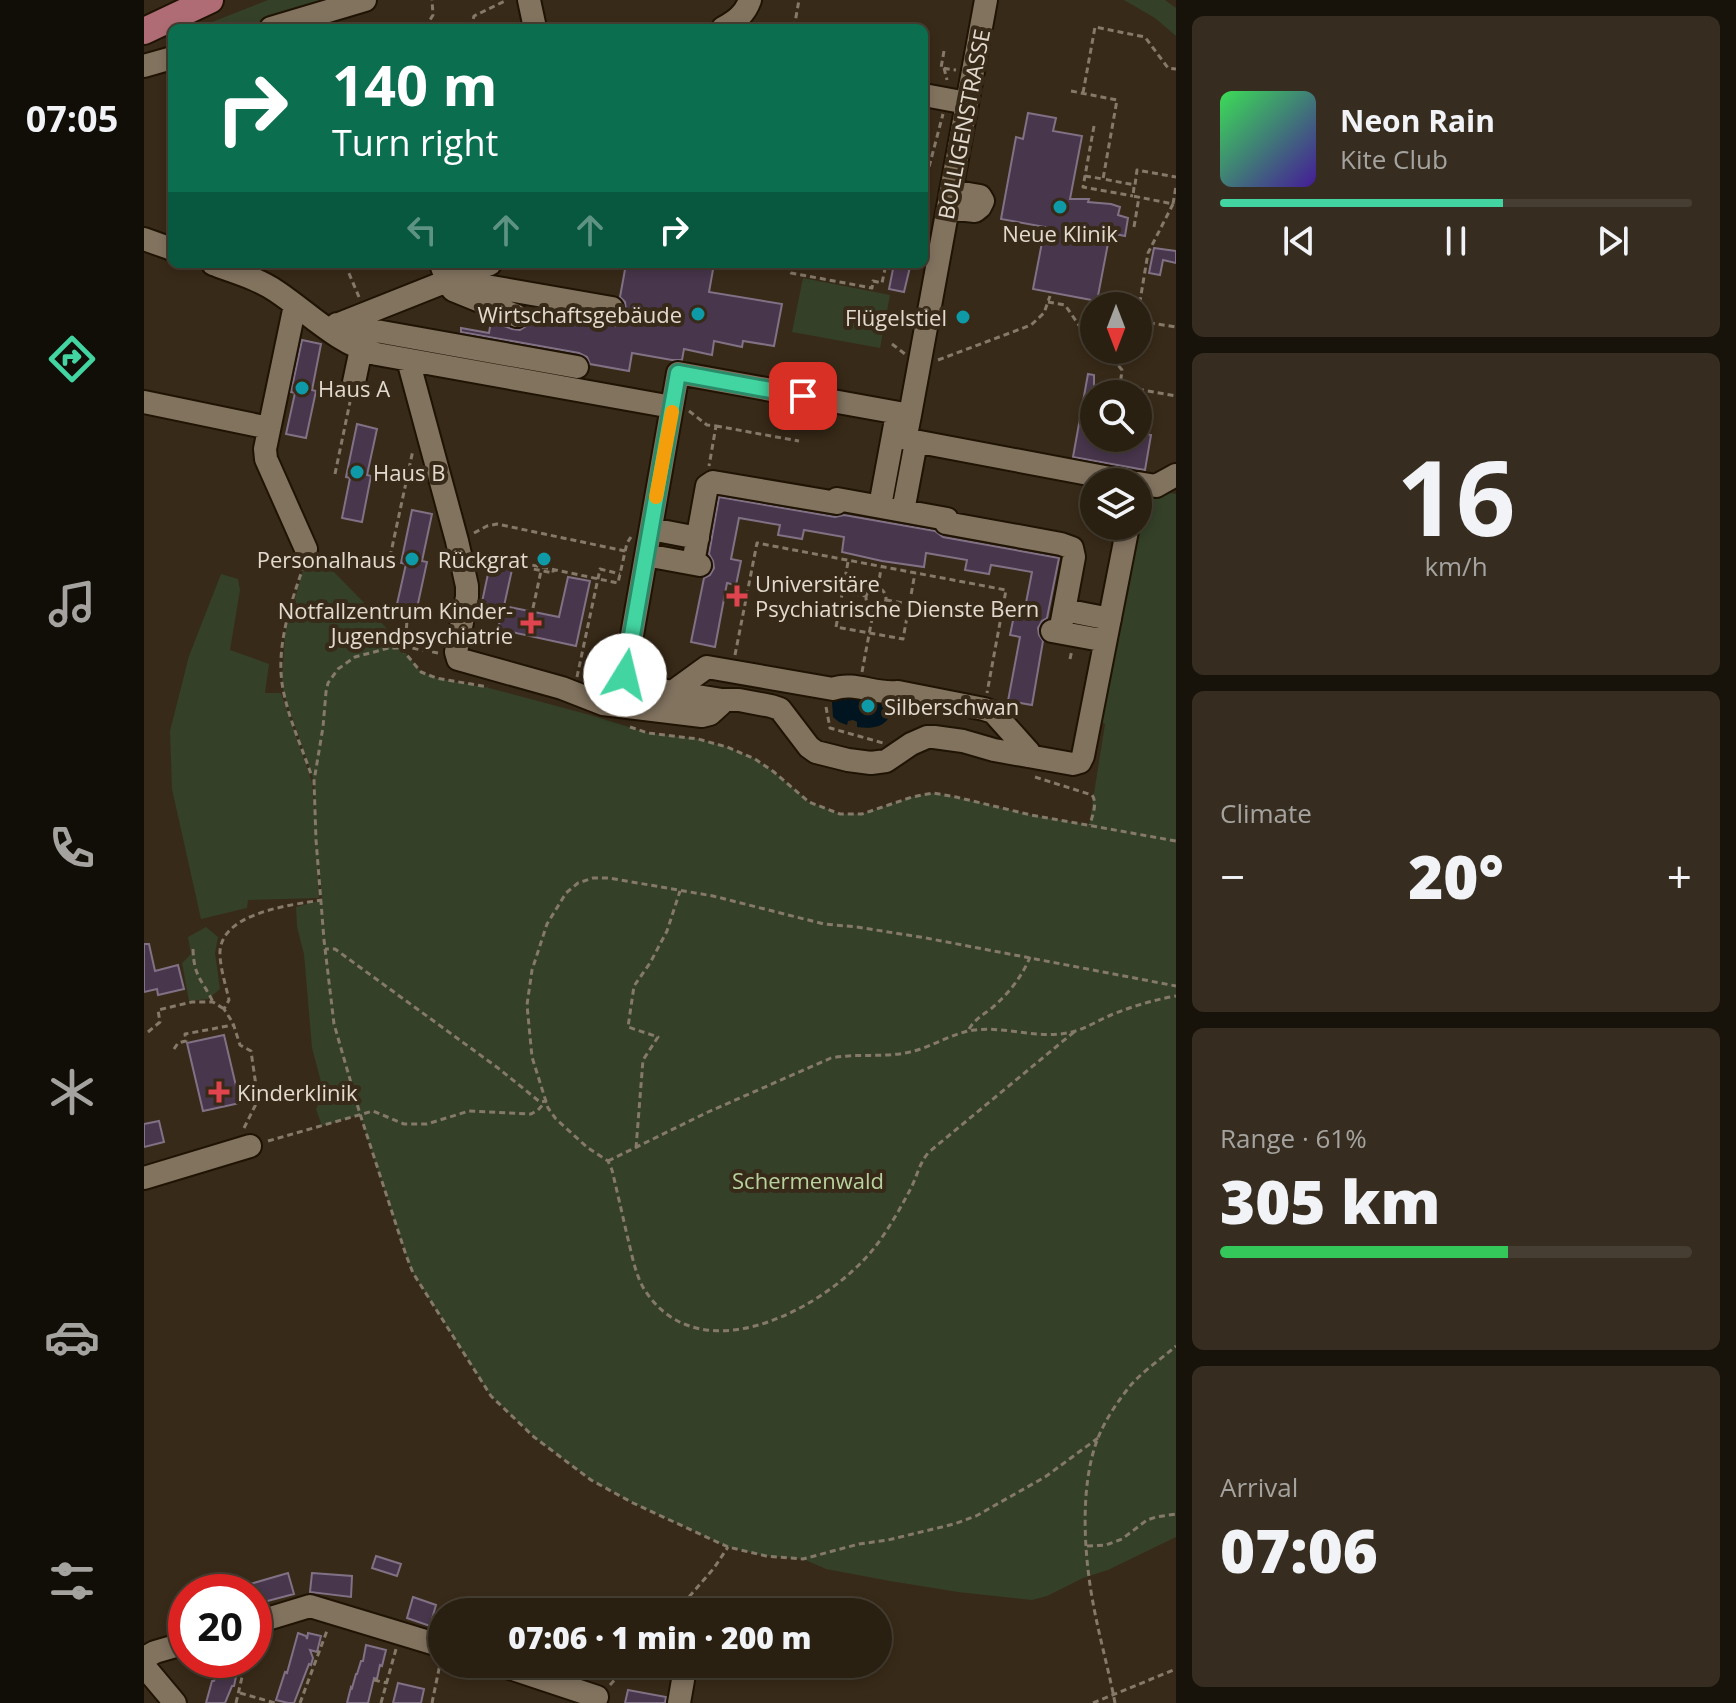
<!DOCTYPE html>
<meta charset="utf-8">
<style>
body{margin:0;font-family:"Open Sans",sans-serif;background:#362d20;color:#f1f3f6;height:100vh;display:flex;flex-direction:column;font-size:30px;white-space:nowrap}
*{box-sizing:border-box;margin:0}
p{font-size:26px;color:#a5a39f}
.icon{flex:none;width:44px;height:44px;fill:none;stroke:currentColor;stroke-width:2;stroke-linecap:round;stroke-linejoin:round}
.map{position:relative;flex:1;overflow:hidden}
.side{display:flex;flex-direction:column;gap:16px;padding:16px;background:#17120a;width:560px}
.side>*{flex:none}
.top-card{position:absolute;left:24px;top:24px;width:760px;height:244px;border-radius:12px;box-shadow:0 4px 12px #0003,0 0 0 2px #463e32;background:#0b6e4f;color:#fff;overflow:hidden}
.needle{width:52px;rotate:180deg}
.fabs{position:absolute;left:936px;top:292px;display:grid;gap:16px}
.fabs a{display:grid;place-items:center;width:72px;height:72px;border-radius:50%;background:#2a2012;box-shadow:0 4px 12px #0003,0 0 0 2px #463e32;font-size:40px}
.speed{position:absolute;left:24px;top:1574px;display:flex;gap:16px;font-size:40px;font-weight:700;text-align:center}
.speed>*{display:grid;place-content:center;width:104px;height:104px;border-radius:50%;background:#2a2012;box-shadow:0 4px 12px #0003,0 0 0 2px #463e32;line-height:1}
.speed .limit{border:12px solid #d22;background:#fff;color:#111}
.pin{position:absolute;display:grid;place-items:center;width:68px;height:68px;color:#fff;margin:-34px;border-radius:16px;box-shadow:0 4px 12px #0006}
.me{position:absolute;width:88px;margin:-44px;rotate:9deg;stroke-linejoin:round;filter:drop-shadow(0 0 6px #0008)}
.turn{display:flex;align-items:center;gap:28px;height:168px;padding:0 32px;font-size:36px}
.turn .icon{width:104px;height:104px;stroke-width:2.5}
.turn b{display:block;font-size:56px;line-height:68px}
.lanes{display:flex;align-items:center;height:76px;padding:0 32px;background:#0003;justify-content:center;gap:40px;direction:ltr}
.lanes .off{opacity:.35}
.big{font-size:60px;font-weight:800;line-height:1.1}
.side .widget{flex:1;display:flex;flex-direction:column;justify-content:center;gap:12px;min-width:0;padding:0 28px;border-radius:12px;background:#362d20}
.side .dial{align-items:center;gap:0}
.dial b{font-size:104px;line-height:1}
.song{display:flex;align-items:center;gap:24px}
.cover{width:96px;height:96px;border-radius:12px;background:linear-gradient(135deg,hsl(130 70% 55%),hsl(260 70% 35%))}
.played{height:8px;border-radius:4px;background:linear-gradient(90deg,#42d4a1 60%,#463e32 60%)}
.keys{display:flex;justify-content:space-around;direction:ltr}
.heat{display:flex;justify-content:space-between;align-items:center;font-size:44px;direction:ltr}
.charge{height:12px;border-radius:6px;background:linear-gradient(90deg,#34c759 61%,#463e32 0)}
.trip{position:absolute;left:284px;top:1598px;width:464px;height:80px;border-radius:40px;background:#2a2012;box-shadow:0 4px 12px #0003,0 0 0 2px #463e32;font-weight:800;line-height:80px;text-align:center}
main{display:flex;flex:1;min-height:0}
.tabs{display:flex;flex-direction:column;width:144px;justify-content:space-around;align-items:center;background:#110d07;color:#a5a39f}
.tabs .icon{width:56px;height:56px}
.tabs .active{color:#42d4a1}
.tabs b{font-size:36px;color:#f1f3f6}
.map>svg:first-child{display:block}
.green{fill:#344028}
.water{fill:#00151f}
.building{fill:#48364c;stroke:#817185;stroke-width:2}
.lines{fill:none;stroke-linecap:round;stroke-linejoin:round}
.minor-casing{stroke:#1f1303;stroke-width:26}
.major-casing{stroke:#1f1303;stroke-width:30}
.path{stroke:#85796a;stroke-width:3;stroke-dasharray:6 4;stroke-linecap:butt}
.minor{stroke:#82735f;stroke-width:22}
.major{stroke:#af6c75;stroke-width:26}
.route-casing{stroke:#2b8a69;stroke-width:20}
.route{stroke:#42d4a1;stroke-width:14}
.slow{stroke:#f59e0b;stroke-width:14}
.culture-dot{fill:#0f9aa8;stroke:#382a18;stroke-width:3}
.health-dot{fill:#e0444e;stroke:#382a18;stroke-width:3}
.labels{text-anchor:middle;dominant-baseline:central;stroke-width:8;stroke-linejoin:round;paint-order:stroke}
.street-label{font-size:22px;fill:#e3dacf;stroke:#382a18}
.poi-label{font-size:22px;fill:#e3dacf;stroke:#382a18;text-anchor:end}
.park-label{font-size:22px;fill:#b8d29f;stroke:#382a18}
</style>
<main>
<nav class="tabs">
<b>07:05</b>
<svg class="icon active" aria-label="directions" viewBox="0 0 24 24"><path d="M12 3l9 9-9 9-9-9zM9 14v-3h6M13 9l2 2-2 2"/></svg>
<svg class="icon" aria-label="music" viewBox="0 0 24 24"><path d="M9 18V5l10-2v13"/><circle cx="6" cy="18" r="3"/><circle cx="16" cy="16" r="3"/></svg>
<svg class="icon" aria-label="phone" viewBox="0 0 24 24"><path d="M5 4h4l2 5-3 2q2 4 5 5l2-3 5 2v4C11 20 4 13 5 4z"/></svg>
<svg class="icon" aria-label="climate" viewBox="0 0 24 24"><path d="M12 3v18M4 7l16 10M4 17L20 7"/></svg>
<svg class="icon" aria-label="car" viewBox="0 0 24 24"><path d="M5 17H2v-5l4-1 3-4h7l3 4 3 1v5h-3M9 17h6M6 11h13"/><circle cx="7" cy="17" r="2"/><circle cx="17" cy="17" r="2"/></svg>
<svg class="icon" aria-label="filters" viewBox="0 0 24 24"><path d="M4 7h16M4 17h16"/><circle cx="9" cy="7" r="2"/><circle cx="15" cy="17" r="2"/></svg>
</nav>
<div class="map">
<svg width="1032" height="1703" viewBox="0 0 1032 1703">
<rect width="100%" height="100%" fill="#382a18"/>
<!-- green -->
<path class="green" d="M124,0H203L110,28H53Z
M980,0H1021L1032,8V36L1011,18Z
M659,278L746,295L736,348L648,332Z
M1009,490L1032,494V1537L964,1570L939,1578L903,1596L888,1600L814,1592L746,1581L682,1569L659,1559L622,1556L584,1547L489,1503L447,1480L390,1437L347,1396L269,1273L262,1255L216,1115L178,1126L172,1109L180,1093L168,1048L160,954L153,927L152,907L178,900L174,856L175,898L104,900L103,908L57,919L28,789L26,731L45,656L77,574L94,579L96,590L86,650L125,664L121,693H137L168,782L171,817L170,781L140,694L138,678L141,634L163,556L167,554L189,571L230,613L277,672L292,678L345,688L446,715L504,733L554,739L583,747L611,759L630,772L665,802L696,814H718L768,797L789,793L812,797L887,815L945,825L961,724L950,719L994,526C994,510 992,497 1009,490Z
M62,927L74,937L71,953L76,989L64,999L45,1001L38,963L47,954L44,937Z"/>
<!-- water -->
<path class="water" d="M692,695L749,702C748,725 733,730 713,727V722L709,720L704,721L703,725L695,722L689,717L688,702Z"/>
<!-- building -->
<path class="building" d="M884,113L912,118L909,131L938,136L926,199H945L944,202L967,204L976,207L974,215L984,218L981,236L966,233L953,301L889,289L901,227L857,219L872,137L879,139Z
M1010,248L1032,251V263L1019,260L1016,275L1005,273Z
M482,264H570L565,292L638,304L630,346L599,341L598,347L570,341L568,355L540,349L538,360H528L488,353L485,371L446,364L443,357L435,353L317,332V328L345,333L347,321L368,329L376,330L384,325L387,311L471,326L472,321L478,318L482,311L481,302L476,297Z
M750,264L766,267L760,292L745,289Z
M158,340L177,344L168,390L172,391L162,438L142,434L151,393L147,392Z
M944,374L950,375V438H994V432L1007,435L1001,470L929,457Z
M213,424L233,429L223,475L227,476L218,522L198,518L206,478L202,477Z
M575,497L691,517L700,515L791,531L799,537L915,558L903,618L898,621L894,628L895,635L899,641L888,705L864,701L876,637L866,635L871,611L880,613L888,572L847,565L845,574L821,570L823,560L782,553L780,567L738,561L698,552L700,537L660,530L658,539L634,535L636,525L595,518L587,559L597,561L592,585L583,583L571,647L547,642L560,578L566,575L570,568L569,561L565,554Z
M268,510L288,514L278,561L283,562L273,608L253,604L262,564L257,563Z
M347,560L369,565L360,606L415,617L424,577L446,581L432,646L354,629L356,620L335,616Z
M0,944H5L11,971L34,965L40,989L14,995L13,989L0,992Z
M80,1035L96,1103L59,1111L43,1043Z
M15,1121L20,1142L0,1147V1124Z
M232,1556L257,1564L253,1576L228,1568Z
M144,1573L150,1594L112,1604L106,1584Z
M168,1573L208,1576L207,1597L166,1592Z
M269,1597L292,1605L286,1626L263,1618Z
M154,1633L162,1636L163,1639L164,1633L177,1636L173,1652L166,1650L169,1658L167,1665L165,1664L150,1703H144L132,1700L141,1672L143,1673Z
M222,1645L242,1650L238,1666L236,1665L233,1679L230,1678L224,1703H203L207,1687L208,1688L212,1674H213L217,1661H219Z
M77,1660H98L95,1673L93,1672L90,1686H88L81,1703H62L68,1681H70Z
M254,1683L280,1689L277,1703H249Z
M484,1690L522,1697L521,1703H481Z"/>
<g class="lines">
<!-- minor casing -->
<g class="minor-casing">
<path id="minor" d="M385,0L391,28
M127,28L221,0
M579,28C592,21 601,14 606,0
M0,66L28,58
M780,95L823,103
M804,208L831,211L836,207L839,201L836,196L807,191
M0,239L28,249
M69,264C90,272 113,278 132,291C165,313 194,344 233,354L528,407L534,373L766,415L762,435L765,440L987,482
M297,264L303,281L309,290L373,316
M307,280L468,308
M151,305L121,449L122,459L162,549
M193,324L433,367
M195,324L346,264
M264,360L313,541L323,586V597L312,652L314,659L418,688L459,704L558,716L566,714L577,704L578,700
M209,387L217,349
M0,402L125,428
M528,407L481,675L484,680L493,686L578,700H595L627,706L636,709L665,747L672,752L704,760L727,763L742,761L767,744L783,737H790L819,741L850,750L884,756L929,764L936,762L939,756L984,526
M766,415L842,0
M994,483L1012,486L1032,475
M736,506L753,414
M759,511L772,442
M507,529L554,538
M507,556L556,565
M549,563L563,486L569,482L693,503V499L803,519L802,523L917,544L928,548L930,557L916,632
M920,610L966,619
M908,631L957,640
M534,693V688L563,667L689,689C710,681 731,695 754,692L840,709L849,712L885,752L884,756
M0,1178L106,1146
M110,1623L166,1606L298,1646
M0,1658L11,1652L42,1643
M354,1664L453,1697
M0,1666L31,1703
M535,1703L539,1680"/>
</g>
<!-- major casing -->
<g class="major-casing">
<path id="major" d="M0,31L66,0"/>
</g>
<!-- path -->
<path class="path" d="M281,28L289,15L288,0
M333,28L329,20L330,16L363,0
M650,28L655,0
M800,51L797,68L812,70
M800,68L803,80
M927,91L973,100L959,179L991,185L993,170L1032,177
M939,93L951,27L1001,37L1024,68L1032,69
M950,126L939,187L989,196
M941,176L959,179
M780,186L799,114
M990,187L989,196L1029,204L1032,186
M990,227L995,197
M201,264L215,297
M645,264L644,271L647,273L728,288L729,281L738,283L742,264
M904,302L921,305L950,347
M994,313L1004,253L1029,204
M994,333L1004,334L1006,323L1032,327
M748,344L761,354
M962,350L978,370L976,386L1032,396
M794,360L887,325L900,313L906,296
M545,411L563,425L572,426L565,466
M572,426L655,441
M191,474L206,402
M330,533L343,526L353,524L481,551
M246,557L269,450
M359,559L474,583L483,543L487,537
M704,562L692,627L759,639L771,573
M385,564L384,568L409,573V571
M160,565C146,605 130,651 140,694C146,722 159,750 168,777
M722 598a10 10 0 1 1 20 0a10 10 0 1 1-20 0Z
M734,588L737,568
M699,592L722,596
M742,600L765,604
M389,608L397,571
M257,648L277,672L292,678L344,687
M261,648L264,606
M294,653L268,648H245L211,657L194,669L184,683L182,692L179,727L170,781L172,840L180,940L190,1024L216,1114L262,1255L269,1273L347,1396L390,1437L447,1480L489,1503L584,1547L622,1556L659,1559L715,1544L744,1540L810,1524L832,1516L901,1477L954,1438
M591,655L613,543L862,590L843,693
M926,659L928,650
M718,672L730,608
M433,677L456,569L476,574
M682,707L686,728L739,743
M486,727L504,733L554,739L583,747L611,759L630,772L665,802L696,814H718L768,797L789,793L812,797L887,815L1032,841
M891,777L948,795C954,803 948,816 946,825
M49,949C50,978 58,979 69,1002
M825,1029C831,1019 839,1015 848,1008C864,994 878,977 886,957
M4,1032L16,1022L14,1010L48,1002H69L80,1009
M930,1032L785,1152C775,1163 773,1177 766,1190C756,1209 744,1230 731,1247C685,1306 559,1376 502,1292C491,1276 488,1254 483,1235C478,1213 473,1191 468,1170L464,1161L444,1148L412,1119L404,1108L388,1057L383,1005L388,970L403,924L422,893L434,883L449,878H465L569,896L680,924L713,927L782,938L1032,986
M30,1049L34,1043L42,1041L41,1034L89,1025
M100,1128L114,1100L107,1051L96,1045L89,1023L80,1009L85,1000C82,986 77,971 76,956C73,913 146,905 178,900
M124,1141L229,1111L260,1124H283L325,1111L387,1114L394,1110L402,1101L396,1102L354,1068L191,949H181
M492,1148L499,1060L514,1037L484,1027L490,986L506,963L523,931L536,891
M464,1161L564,1112L687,1058C713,1053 740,1058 766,1052C788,1047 808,1033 830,1030C862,1026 895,1040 928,1032C941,1029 955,1020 967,1015C989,1006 1009,1000 1032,996
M943,1546L962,1545L978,1539L1003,1520L1012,1517L1032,1514
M532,1612L570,1568L584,1547
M230,1680L243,1683
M466,1685L485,1664
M96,1693L131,1703
M92,1703L102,1660
M156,1703L184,1628
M237,1703L252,1649
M288,1703L296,1664
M949,1703L1032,1669
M971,1703C965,1671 956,1640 950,1608C940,1558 935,1486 954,1438C961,1420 974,1401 986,1386C999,1371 1017,1359 1032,1346"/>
<!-- minor -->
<use href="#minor" class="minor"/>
<!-- major -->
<use href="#major" class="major"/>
</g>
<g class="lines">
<!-- route casing -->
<g class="route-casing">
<path id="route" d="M481,675L534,373L659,396"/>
</g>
<!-- route -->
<use href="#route" class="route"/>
<!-- slow -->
<path class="slow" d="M512,497L528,412"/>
</g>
<!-- markers -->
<g class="culture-dot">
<circle cx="916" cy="207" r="8"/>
<circle cx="554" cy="314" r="8"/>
<circle cx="819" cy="317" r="8"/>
<circle cx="158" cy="388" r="8"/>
<circle cx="213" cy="472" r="8"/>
<circle cx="268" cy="559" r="8"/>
<circle cx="400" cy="559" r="8"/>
<circle cx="724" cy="706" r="8"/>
</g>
<g class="health-dot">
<path d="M589 584h8v8h8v8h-8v8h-8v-8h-8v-8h8z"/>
<path d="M383 611h8v8h8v8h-8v8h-8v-8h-8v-8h8z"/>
<path d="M71 1080h8v8h8v8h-8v8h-8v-8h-8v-8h8z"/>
</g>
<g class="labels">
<!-- street labels -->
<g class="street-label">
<text transform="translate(819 124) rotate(-79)">BOLLIGENSTRASSE</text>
</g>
<!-- poi labels -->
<g class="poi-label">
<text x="916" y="233" text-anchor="middle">Neue Klinik</text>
<text x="538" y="314">Wirtschaftsgebäude</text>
<text x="803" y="317">Flügelstiel</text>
<text x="174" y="388" text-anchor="start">Haus A</text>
<text x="229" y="472" text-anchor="start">Haus B</text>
<text x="252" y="559">Personalhaus</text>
<text x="384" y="559">Rückgrat</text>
<text x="611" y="583" text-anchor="start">Universitäre<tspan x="611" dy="25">Psychiatrische Dienste Bern</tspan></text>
<text x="369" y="610">Notfallzentrum Kinder-<tspan x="369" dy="25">Jugendpsychiatrie</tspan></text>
<text x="740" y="706" text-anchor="start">Silberschwan</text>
<text x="93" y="1092" text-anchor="start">Kinderklinik</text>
</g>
<!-- park labels -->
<g class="park-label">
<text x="664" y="1180">Schermenwald</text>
</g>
</g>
</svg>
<div class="fabs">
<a><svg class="needle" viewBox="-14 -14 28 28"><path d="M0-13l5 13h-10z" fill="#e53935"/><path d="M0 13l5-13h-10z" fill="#a5a39f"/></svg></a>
<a><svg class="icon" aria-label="search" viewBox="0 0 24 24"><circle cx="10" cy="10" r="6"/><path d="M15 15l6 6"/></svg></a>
<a><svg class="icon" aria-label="layers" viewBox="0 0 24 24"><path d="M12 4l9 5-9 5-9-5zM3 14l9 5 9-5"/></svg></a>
</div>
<div class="speed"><div class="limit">20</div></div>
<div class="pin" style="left:659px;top:396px;background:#d93025"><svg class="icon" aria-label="arrive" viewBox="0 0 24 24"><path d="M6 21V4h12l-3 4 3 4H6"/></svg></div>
<svg class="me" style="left:481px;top:675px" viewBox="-20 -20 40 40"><circle r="19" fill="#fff"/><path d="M0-13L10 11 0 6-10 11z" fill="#42d4a1"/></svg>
<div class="trip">07:06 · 1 min · 200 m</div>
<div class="top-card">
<div class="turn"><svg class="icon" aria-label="right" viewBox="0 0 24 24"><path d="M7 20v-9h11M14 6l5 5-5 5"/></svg><div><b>140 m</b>Turn right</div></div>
<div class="lanes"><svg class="icon off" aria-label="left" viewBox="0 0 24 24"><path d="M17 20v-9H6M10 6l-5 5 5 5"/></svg><svg class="icon off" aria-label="ahead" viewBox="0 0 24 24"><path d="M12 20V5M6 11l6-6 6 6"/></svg><svg class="icon off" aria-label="ahead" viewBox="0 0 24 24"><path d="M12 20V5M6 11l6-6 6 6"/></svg><svg class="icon" aria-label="right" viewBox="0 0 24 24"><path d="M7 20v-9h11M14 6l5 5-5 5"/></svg></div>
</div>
</div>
<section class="side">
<div class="widget">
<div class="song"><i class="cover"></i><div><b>Neon Rain</b><p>Kite Club</p></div></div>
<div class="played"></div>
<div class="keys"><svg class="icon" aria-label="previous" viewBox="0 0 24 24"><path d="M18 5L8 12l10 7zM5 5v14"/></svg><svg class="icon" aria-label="pause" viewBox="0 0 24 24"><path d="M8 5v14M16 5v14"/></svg><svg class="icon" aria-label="next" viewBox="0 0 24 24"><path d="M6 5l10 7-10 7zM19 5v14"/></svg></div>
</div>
<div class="widget dial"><b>16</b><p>km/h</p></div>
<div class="widget"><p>Climate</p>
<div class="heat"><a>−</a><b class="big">20°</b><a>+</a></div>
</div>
<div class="widget"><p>Range · 61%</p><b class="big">305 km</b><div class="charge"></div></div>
<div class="widget"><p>Arrival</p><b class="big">07:06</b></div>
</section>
</main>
